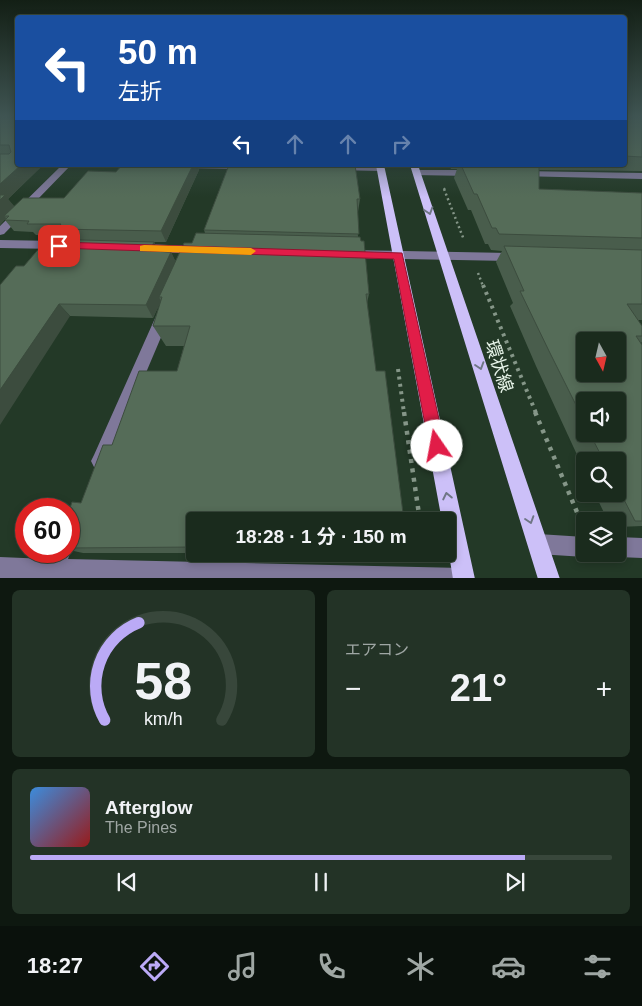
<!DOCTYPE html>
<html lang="ja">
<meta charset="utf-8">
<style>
body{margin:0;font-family:Helvetica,"Noto Sans JP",sans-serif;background:#233326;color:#f1f3f6;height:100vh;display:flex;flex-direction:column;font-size:19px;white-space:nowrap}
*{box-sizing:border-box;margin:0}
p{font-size:16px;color:#9fa7a4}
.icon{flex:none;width:28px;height:28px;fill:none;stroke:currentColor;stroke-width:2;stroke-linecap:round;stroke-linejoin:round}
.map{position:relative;height:578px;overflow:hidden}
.panel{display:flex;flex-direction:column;gap:12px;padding:12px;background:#0e1810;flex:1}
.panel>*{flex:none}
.guide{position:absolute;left:15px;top:15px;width:612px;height:152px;border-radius:5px;box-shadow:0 2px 8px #0003,0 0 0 1px #38473b;background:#1a4fa0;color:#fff;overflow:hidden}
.needle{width:32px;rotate:172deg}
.tools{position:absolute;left:576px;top:332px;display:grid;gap:10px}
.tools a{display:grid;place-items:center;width:50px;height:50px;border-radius:5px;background:#1a2b1d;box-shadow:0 2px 8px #0003,0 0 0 1px #38473b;font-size:25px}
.speed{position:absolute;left:15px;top:498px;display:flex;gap:10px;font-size:25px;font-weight:700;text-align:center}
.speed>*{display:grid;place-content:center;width:65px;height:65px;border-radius:50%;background:#1a2b1d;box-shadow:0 2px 8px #0003,0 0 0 1px #38473b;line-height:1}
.speed .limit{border:8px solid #d22;background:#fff;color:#111}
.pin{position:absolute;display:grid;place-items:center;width:42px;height:42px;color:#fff;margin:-21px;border-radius:10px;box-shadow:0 2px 8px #0006}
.me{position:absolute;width:55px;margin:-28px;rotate:348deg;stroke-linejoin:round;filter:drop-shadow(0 0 4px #0008)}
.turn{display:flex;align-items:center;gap:18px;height:105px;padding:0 20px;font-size:22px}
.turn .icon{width:65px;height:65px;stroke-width:2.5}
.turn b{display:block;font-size:35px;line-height:42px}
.lanes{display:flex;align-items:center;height:48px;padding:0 20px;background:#0003;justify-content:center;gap:25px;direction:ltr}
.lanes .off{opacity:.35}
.big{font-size:38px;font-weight:700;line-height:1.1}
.panel .widget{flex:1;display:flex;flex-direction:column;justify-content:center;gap:8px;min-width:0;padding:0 18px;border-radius:8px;background:#233326}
.panel .dial{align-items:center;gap:0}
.dial svg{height:130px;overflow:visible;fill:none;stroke:#38473b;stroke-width:7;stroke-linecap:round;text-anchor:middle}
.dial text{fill:#f1f3f6;stroke:none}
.song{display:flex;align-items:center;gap:15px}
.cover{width:60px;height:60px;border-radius:8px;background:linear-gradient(135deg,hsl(210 70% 55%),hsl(0 70% 35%))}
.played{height:5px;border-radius:2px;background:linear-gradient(90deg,#bbaaf6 85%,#38473b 85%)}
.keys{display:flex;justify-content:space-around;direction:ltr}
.heat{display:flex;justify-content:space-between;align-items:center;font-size:28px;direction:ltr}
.panel .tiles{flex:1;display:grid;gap:12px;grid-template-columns:1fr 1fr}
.widget:last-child{grid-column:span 2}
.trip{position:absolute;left:186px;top:512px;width:270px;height:50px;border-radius:5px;background:#1a2b1d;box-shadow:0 2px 8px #0003,0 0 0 1px #38473b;font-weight:700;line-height:50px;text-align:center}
.menu{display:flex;height:80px;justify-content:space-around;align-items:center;background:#0a110c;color:#9fa7a4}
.menu .icon{width:35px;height:35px}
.menu .on{color:#bbaaf6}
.menu b{font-size:22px;color:#f1f3f6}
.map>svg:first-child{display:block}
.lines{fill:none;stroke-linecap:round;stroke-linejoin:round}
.path-far3{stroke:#859688;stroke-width:2;stroke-dasharray:2 2.5;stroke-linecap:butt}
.path-far2{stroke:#859688;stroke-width:2.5;stroke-dasharray:2 3;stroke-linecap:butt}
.path-far1{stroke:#859688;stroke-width:4;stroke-dasharray:3 4.5;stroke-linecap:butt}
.path{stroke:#859688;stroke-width:4.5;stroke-dasharray:4 5.5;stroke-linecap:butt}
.minor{fill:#7f789a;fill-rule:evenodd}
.major{fill:#ccc0f8;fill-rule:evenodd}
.wall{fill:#495d4c;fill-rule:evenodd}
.shaded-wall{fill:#3c4c3e}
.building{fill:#556c58;stroke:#3c4c3e;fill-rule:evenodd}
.oneway{stroke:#6f7685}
.route{fill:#e11d48;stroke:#92132f}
.slow{fill:#f59e0b}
.labels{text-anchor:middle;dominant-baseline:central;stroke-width:5;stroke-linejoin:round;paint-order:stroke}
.near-street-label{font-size:18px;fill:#e7f4e9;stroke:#233927}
</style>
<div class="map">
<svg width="642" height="579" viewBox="0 0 642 579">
<rect width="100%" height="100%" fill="#233927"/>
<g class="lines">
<!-- path-far3 -->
<path class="path-far3" d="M444,188L445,190"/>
<!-- path-far2 -->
<path class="path-far2" d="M444,189L464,240
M478,273L483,286"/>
<!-- path-far1 -->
<path class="path-far1" d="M483,285L536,413
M398,369L404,413"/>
<!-- path -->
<path class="path" d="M404,412L420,521
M535,412L582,524"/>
<!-- minor -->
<path class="minor" d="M62,165H71L4,234L0,235V226Z
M177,165H250V166L246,169L181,168Z
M339,165H380L384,168L380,171L336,170L335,168Z
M417,170H472L476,173L472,176L414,175V171Z
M522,171L642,173V179L519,176L518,174Z
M0,240L57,241L63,245L57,249L0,248Z
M142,244L197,246L203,250L197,254L138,251L136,248L138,245Z
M350,250L515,253L521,257L515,261L350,258L344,254Z
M163,311L168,312L170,316L106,467L100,470L94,467L91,461L94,455L156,316L158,312Z
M538,534L585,537V554H592L585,557L538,554L531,551L528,544L531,537Z
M618,537L642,538V558L618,557L611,554H618Z
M69,545L71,551L68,559L462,568L470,571L472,579H0V557L47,559L50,551H69Z"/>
<!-- major -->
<path class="major" d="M376,165H384L475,579H453L448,548V521H442Z
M410,165H418L560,579H538Z"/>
</g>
<!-- wall -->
<path class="wall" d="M0,116L18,165H43L8,199L14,207L64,198L116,172L197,165L199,170L166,242H154L159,252H171L175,261L192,243L205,233L204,230L229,165L360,199L358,212H357L358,237L369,294L367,303L195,521V553H83L69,550V511L81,503L112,445L177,371L184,346H166L153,326L161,301L153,318L70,316L24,266L65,239L62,235H36L33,232L14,231L5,220L6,218L0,225Z
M625,116H642V171L539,170V189L642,193V320H638L642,326V342L641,343L642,345V526L618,527V521H608L595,494H618V461H585V472L536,366L510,306L513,303L496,262L502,251L491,250L488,244H485L471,210H468L454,178L457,169H451L449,165H625ZM585,401L618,434H585Z"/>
<!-- shaded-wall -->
<path class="shaded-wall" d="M21,165H43L8,199L16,208L4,216L6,218L0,225V184Z
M193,165H197L199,170L166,242L161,231Z
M154,242L160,254L150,251Z
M171,252L177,264L162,297H159L161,301L153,318L146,305Z
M59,304L70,316L0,425V390Z"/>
<!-- building -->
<path class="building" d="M0,116H18V165H21L0,184V154H9L11,152L9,145H0Z
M625,116H642V157L625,156Z
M122,165H193L161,231L57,229L61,224H27L29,221L5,220L9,216H4L23,198H64L88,171L116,172Z
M229,165H355L360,199H357L359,234L204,230Z
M461,165H539V189L642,193V238L499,234L496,228H492L477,194H474Z
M0,195H5L0,200Z
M196,233L360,237L361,241H364L369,294H366L376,371H385L404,521H195V547L69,548V511L72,502L81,503L103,445H112L139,371H177L190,326H153L162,297H159L184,243H192Z
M47,239L154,242L150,251L171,252L146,305L59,304L0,390V285L16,266H24Z
M504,246L642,250V304H627L642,326V336H636L642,345V521H635L618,488V461H604L590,434H618V401H585V423L549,351L520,291H524ZM585,341H618V374H585Z"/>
<!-- one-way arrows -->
<defs><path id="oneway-chevron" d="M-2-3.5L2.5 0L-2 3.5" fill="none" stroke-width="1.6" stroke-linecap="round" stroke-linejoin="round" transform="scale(1.25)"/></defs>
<g class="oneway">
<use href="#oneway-chevron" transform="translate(429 211) rotate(72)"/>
<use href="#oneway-chevron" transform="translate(480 366) rotate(72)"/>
<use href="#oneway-chevron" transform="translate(447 496) rotate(-102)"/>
<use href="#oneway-chevron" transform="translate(530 520) rotate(72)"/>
</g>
<!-- sky -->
<linearGradient id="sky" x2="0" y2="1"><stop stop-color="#131f15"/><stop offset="0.59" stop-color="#3f5452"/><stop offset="1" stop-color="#3f5452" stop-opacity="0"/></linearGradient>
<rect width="642" height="197" fill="url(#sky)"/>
<!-- route -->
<path class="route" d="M59,242L402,253L445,446L442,451L437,453L431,451L429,446L394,259L56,248L54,246Z"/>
<!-- slow -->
<path class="slow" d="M144,245L251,248L256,251L251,255L140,251V246Z"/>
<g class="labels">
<!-- near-street labels -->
<g class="near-street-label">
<text transform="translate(499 366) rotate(72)">環状線</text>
</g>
</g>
</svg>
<div class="tools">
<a><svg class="needle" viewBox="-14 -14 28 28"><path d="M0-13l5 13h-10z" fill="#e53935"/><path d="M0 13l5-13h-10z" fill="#9fa7a4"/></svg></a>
<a><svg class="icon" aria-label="sound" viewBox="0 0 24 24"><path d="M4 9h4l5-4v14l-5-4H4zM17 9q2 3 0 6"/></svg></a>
<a><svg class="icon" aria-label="search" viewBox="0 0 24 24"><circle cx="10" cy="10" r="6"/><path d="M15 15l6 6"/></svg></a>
<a><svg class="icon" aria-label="layers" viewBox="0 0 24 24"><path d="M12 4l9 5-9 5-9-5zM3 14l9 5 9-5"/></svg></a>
</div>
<div class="speed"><div class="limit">60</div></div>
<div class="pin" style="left:59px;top:246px;background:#d93025"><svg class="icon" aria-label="arrive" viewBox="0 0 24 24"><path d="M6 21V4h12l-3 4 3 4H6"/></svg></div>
<svg class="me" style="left:437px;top:446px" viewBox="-20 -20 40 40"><circle r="19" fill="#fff"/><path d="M0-13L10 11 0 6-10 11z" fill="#e11d48"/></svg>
<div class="trip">18:28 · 1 分 · 150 m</div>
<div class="guide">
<div class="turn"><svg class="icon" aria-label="left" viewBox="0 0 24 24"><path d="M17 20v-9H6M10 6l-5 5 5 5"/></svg><div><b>50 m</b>左折</div></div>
<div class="lanes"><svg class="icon" aria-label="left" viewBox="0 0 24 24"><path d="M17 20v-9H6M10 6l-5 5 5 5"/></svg><svg class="icon off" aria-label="ahead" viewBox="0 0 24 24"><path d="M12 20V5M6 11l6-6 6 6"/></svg><svg class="icon off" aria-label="ahead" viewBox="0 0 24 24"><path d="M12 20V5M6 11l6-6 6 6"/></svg><svg class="icon off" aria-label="right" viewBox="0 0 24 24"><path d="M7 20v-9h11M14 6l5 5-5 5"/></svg></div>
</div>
</div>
<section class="panel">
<div class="tiles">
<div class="widget dial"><svg viewBox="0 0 100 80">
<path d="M14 69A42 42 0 1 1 86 69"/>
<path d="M14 69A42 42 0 0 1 35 9" stroke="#bbaaf6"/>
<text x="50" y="56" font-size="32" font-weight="700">58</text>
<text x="50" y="72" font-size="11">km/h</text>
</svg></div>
<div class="widget"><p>エアコン</p>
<div class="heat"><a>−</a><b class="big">21°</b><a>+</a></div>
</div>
<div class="widget">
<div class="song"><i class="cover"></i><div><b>Afterglow</b><p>The Pines</p></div></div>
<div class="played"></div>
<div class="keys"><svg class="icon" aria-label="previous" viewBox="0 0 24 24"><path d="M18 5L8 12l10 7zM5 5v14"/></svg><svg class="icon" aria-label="pause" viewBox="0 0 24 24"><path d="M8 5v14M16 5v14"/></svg><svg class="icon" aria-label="next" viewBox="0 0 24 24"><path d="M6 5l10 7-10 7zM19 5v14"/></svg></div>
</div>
</div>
</section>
<nav class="menu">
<b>18:27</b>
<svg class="icon on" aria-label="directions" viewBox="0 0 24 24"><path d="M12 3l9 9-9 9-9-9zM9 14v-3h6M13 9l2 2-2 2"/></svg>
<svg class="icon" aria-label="music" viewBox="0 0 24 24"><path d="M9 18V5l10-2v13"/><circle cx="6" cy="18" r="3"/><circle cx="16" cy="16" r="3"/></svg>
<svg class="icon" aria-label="phone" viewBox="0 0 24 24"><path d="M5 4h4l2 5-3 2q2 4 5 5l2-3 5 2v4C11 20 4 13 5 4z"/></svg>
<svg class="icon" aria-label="climate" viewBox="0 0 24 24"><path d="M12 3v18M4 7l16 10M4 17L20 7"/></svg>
<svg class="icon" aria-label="car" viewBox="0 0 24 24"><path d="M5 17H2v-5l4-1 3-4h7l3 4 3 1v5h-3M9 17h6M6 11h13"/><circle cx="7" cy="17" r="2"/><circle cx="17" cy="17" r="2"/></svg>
<svg class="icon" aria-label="filters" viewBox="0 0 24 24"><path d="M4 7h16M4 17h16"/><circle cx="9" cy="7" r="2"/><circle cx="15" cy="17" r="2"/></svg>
</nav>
